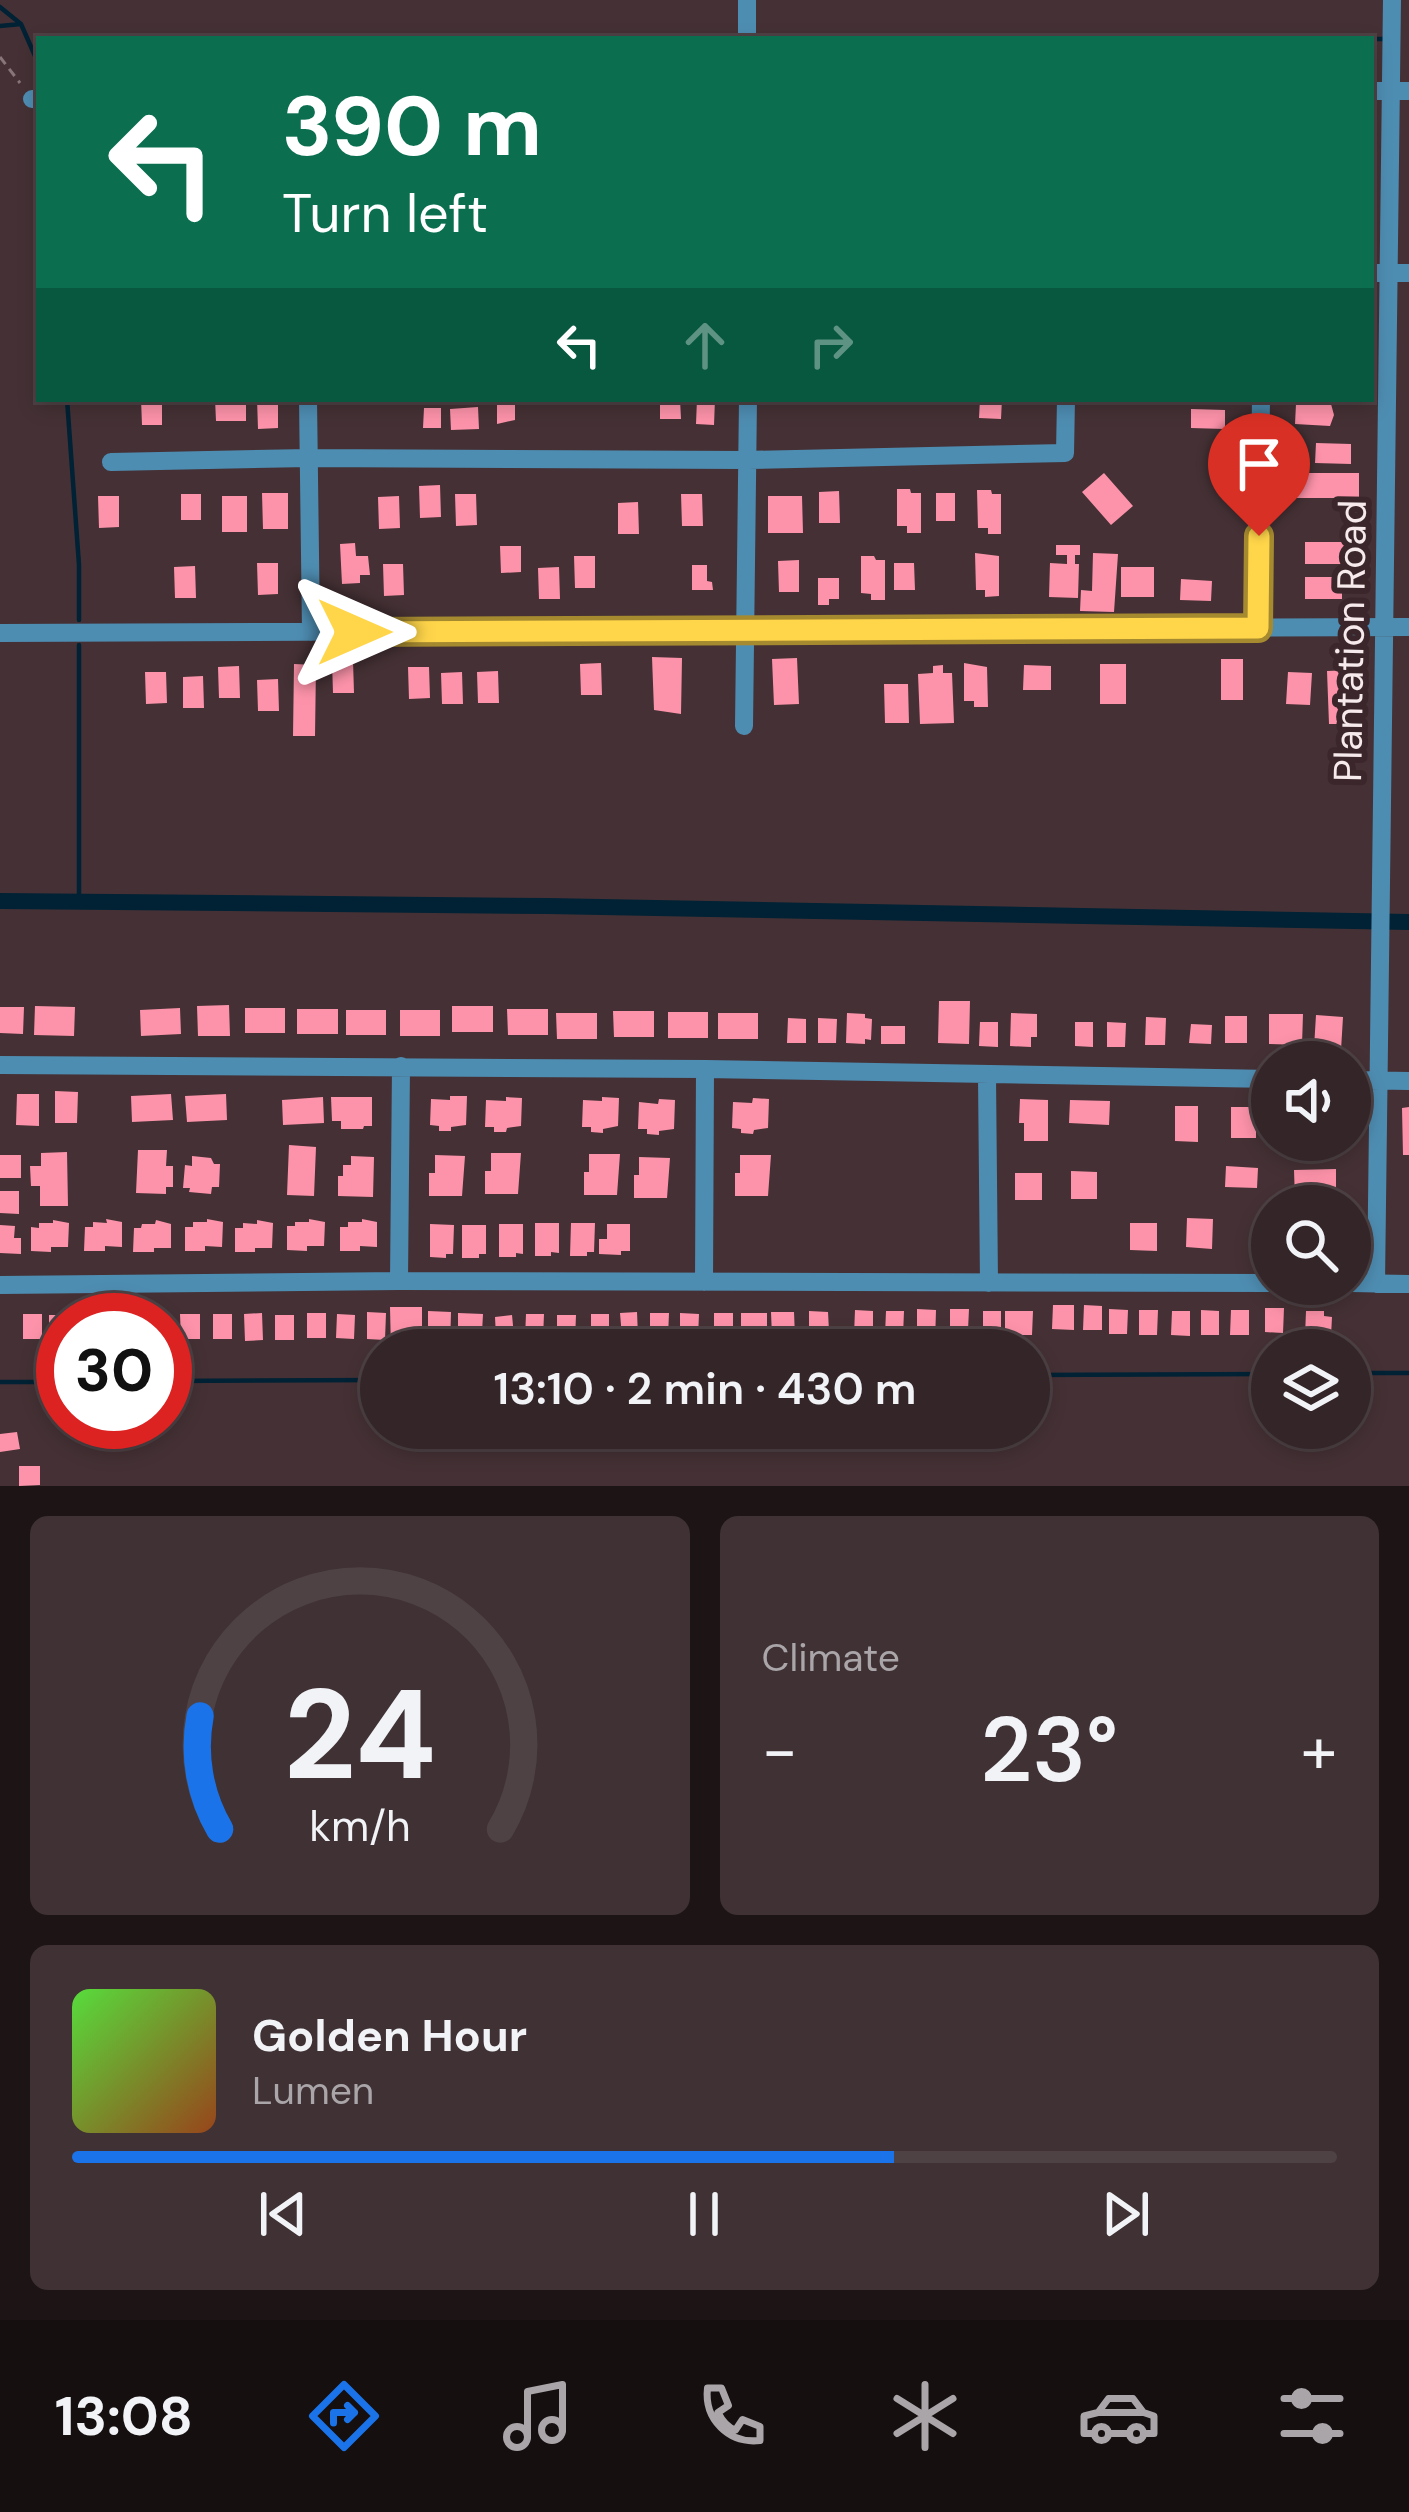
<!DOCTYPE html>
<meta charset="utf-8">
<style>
body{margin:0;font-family:"DM Sans",sans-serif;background:#3f3134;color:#f1f3f6;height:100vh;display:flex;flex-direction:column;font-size:45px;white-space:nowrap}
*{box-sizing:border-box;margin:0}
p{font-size:39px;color:#a9a5a8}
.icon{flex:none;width:66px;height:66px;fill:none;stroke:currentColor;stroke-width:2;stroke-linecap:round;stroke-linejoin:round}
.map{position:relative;height:1486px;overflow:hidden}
.details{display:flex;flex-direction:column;gap:30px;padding:30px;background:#1d1416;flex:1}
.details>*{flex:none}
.banner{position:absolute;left:36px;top:36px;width:1338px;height:366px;border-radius:0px;box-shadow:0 6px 18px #0003,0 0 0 3px #4e4245;background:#0b6e4f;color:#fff;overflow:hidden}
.buttons{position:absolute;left:1251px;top:1041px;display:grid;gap:24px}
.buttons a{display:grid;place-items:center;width:120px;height:120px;border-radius:50%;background:#342528;box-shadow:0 6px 18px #0003,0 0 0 3px #4e4245;font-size:60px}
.speed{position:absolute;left:36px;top:1293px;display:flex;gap:24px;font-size:60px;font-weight:700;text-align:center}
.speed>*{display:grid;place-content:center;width:156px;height:156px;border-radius:50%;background:#342528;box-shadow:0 6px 18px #0003,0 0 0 3px #4e4245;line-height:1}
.speed .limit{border:18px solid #d22;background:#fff;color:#111}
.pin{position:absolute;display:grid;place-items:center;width:102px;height:102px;color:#fff;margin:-123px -51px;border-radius:50% 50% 50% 0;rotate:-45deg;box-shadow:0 0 12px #0007}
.pin .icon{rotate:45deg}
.me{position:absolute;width:132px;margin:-66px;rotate:90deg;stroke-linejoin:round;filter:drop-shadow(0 0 9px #0008)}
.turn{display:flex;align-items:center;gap:42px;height:252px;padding:0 48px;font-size:54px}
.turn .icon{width:156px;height:156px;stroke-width:2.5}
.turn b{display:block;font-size:84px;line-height:102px}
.lanes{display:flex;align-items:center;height:114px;padding:0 48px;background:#0003;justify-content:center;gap:60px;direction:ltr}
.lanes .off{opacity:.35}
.big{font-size:90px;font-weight:600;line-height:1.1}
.details .tile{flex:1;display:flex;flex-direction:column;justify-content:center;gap:18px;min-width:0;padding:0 42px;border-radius:18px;background:#3f3134}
.details .dial{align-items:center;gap:0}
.dial svg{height:312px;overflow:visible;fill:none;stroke:#4e4245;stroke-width:7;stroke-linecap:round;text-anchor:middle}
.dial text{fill:#f1f3f6;stroke:none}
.song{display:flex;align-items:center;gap:36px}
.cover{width:144px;height:144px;border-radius:18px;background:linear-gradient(135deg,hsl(110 70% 55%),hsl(20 70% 35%))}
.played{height:12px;border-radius:6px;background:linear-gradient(90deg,#1a73e8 65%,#4e4245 65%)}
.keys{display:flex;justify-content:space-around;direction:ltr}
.heat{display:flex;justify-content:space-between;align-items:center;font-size:66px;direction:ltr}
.details .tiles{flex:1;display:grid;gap:30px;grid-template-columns:1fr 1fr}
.tile:last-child{grid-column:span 2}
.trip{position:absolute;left:360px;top:1329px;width:690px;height:120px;border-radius:60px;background:#342528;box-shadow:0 6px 18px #0003,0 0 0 3px #4e4245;font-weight:600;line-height:120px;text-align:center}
.tab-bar{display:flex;height:192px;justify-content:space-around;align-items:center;background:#150f10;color:#a9a5a8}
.tab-bar .icon{width:84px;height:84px}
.tab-bar .active{color:#1a73e8}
.tab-bar b{font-size:54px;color:#f1f3f6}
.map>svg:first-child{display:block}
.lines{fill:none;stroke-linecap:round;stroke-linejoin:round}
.stream{stroke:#002234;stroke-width:4.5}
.canal{stroke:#002234;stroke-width:16}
.building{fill:#fd93aa}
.path{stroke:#877579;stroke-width:3;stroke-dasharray:9 6;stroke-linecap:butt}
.minor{stroke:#4e8db2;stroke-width:18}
.route-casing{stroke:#a68a30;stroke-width:30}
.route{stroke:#ffd54a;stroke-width:21}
.labels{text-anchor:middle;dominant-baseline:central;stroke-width:12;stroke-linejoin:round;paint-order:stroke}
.street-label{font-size:39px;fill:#f7eaec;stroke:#3b272b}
</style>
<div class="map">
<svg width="1409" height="1486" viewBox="0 0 1409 1486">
<rect width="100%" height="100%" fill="#453135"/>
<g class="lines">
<!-- stream -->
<path class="stream" d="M0,7L21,24L39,65
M0,26L21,24
M1371,39H1385
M67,399L79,565V620
M79,902V645
M1350,1373H1409
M1029,1375L1272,1374
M165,1381L381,1380
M0,1382H63"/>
<!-- canal -->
<path class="canal" d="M0,901L547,906L1409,922"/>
</g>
<!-- building -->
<path class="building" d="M141,399H162V425H142Z
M215,399H246V421H216Z
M257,399H278V428L258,429Z
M497,399H515V420L497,424Z
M660,399H680L681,419H660Z
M697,399H715L714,425L696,424Z
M980,399H1002L1001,419L979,418Z
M1296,404H1331L1334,415L1330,426L1295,424Z
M478,407L479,429L451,430L450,409Z
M424,408H441V428H423Z
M1191,409L1225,410V429L1191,428Z
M1316,443L1351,444V464L1315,463Z
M1104,473L1133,506L1111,525L1082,492Z
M1293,473H1359V498H1293Z
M440,485L441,517L420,518L419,486Z
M897,489H910L911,493H921V533H907V526H897Z
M977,490H991L992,494H1001V534H988V528H978Z
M839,491L840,523H819V492Z
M262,493H288V529H263Z
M936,493H955V521H936Z
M181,494H201V520H181Z
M455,494H476L477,525L456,526Z
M681,494H702L703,526H682Z
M98,496H119V527L99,528Z
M222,496H247V532H222Z
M399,496L400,528L379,529L378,497Z
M768,496H802L803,533H768Z
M638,502L639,534H618V503Z
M1305,542H1344V564H1305Z
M355,543L356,556H368L370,575H360V583L342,584L340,544Z
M1056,545H1080V555H1075V564H1079L1078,598L1049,597L1050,563L1067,564V555H1056Z
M500,546H521V572L501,573Z
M975,553L999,556V596L985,597V590H976Z
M1093,553L1118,554L1114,612L1080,611L1081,590L1092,591Z
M574,556H595V588H575Z
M861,556H874L876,560H885V600H871V594L861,593Z
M799,560V592H779L778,561Z
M257,563H278V594L258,595Z
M894,563H914L915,590H894Z
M383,564H403L404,595L384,596Z
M692,565H707V581L712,582L713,590H692Z
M195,566L196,598H175L174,567Z
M559,567L560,599H539L538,568Z
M1121,567H1154V597H1121Z
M1305,577H1342V599H1305Z
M818,578H839V599H829V605H818Z
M1181,579L1212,581L1211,601L1180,600Z
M652,657L682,658L681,714L654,710Z
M797,658L799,704L774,705L772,659Z
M1221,659H1243V700H1221Z
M353,661L354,693H333L332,662Z
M601,663L602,695H581L580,664Z
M964,663L987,667L988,707H974V701H964Z
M294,664L316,665L315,736H293Z
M1100,664H1126V704H1100Z
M943,665V673H952L954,723L920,724L918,674L933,673V666Z
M1024,665L1051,666V690H1023Z
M239,666L240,698H219L218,667Z
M408,667H429L430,698L409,699Z
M1353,670L1355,724H1329L1327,671Z
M498,671L499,703H478L477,672Z
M145,672H166L167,703L146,704Z
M462,672L463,704H442L441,673Z
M1288,672L1312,673L1310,705L1286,704Z
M203,676L204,708H183V677Z
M278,679L279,711H258L257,680Z
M884,684H908L909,723H885Z
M939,1001H970L969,1044L938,1043Z
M229,1005L230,1036H198L197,1006Z
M35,1006L75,1007L74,1036L34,1035Z
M452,1006H493V1032H452Z
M0,1007H24L23,1034L0,1033Z
M180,1008L181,1034L141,1036L140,1010Z
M245,1008H285V1033H245Z
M297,1009H338V1034H297Z
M507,1009H548V1035H508Z
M346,1010H386V1035H346Z
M400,1010H440V1036H400Z
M613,1011H654V1037H614Z
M668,1012H708V1038H668Z
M556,1013H597V1039H557Z
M718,1013H758V1039H718Z
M847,1013L865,1014V1018L872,1019L871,1040L865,1039V1044L846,1043Z
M1011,1013L1037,1014V1037H1031V1047L1010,1046Z
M1269,1014H1303L1302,1045L1269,1044Z
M1316,1015L1343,1017L1341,1050L1314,1048Z
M1225,1016H1247V1043H1225Z
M1146,1017L1166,1018L1165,1045H1145Z
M788,1018L806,1019V1043H787Z
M818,1018L837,1019L836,1043H818Z
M980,1022H998V1047L979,1046Z
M1075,1022H1093V1047L1075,1046Z
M1107,1022L1126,1023L1125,1047H1107Z
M1191,1024L1212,1025L1211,1044L1189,1043Z
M881,1026H905V1044H881Z
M55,1091L78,1092L77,1123H55Z
M17,1094H39V1126L16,1125Z
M171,1094L173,1120L132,1122L131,1096Z
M226,1094L227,1120L187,1122L185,1096Z
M450,1096H467L466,1125L451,1127V1131H439V1126L430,1125L431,1099L450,1100Z
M323,1097L324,1123L283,1125L282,1100Z
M331,1097H372V1126H364L363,1129H341V1121H332Z
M506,1097L522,1098L521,1126L507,1128L506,1132H494V1127H485L486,1100L506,1101Z
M602,1097L619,1098L618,1126L603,1129V1133L591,1132V1127H582L583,1100L602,1101Z
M753,1098L769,1099L768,1128L754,1130L753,1134L741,1133V1129L732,1128L733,1102L752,1103Z
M659,1099L675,1100L674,1129L659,1131V1135L647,1134V1129H638L639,1102L658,1104Z
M1020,1099L1048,1100V1141H1024V1123H1019Z
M1070,1100L1110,1101L1109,1125L1069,1123Z
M1175,1106H1198V1142L1175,1141Z
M1231,1107H1256V1138H1231Z
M1409,1107V1155H1403L1402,1108Z
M289,1145L316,1147L314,1196L287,1195Z
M138,1150H167L166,1166H173V1187H166V1194L136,1193Z
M67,1152L68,1206H40V1186H31L30,1166H41V1153Z
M491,1153H521L518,1194H485V1171H491Z
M589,1154H620L617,1195H584V1172H589Z
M0,1155H21V1178H0Z
M435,1155L465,1156L462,1196H429V1173H435Z
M740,1155H771L768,1196H735V1173H740Z
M192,1156L211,1158L214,1164H220L219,1187H212L211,1194L189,1192L190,1188H183L185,1165L192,1166Z
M351,1156L374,1157L373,1197L338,1196V1176H343V1165H351Z
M639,1157L670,1158L667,1198H634V1175H639Z
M1226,1166L1258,1168L1257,1188L1225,1187Z
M1336,1169V1199L1295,1200L1294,1170Z
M1071,1171L1097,1172V1199H1071Z
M1015,1173H1042V1200H1015Z
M0,1191H19V1214L0,1213Z
M1187,1218L1213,1219L1212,1249L1186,1247Z
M106,1219L122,1222V1247L105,1246V1251H84L85,1227H93V1222L107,1223Z
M207,1219L223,1222L222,1247L205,1246V1251H185V1227H193V1222H207Z
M309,1219L325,1222L324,1246H307V1251L287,1250V1226H295V1222H309Z
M362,1219L377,1222V1247L360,1246V1251H340V1227H348V1222H362Z
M53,1220L69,1223L68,1247H51V1252L31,1251V1227L39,1228V1223H53Z
M156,1220L171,1224V1248H154V1252H133L134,1228H141L142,1224H155Z
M257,1220L273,1223L272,1248H255V1252H235V1228H243V1223L257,1224Z
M535,1223H559V1253L551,1252V1256H535Z
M571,1223H595L594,1252H587V1256H570Z
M1130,1223H1157V1251L1130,1250Z
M430,1224L454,1225L453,1254H446V1258L430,1257Z
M499,1224H523V1254L516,1253V1257H499Z
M607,1224H630V1251H621V1255L599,1254V1239H607Z
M0,1225L15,1226L14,1238H21V1254L0,1253Z
M462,1225H486V1254H479V1258H462Z
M1053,1305H1074V1330L1052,1329Z
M1084,1305L1102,1306V1330H1083Z
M390,1307H422V1350H391Z
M1265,1308H1284L1283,1333L1265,1332Z
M917,1309L936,1310L935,1343L917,1342Z
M950,1309H969L968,1330H950Z
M1109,1309L1128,1310L1127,1334H1109Z
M855,1310L873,1311V1335H854Z
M1139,1310H1158L1157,1335H1139Z
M1201,1310L1219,1311V1335H1201Z
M1231,1310H1249V1335H1230Z
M428,1311L451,1312L450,1350H428Z
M809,1311L828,1312L830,1350H812L813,1333H809Z
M886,1311H904L903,1336L885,1335Z
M983,1311H1001V1336L983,1335Z
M1005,1311H1033L1032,1335H1005Z
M1172,1311H1190V1336L1171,1335Z
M1306,1311H1324V1316L1332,1317L1331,1336H1305Z
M367,1312L386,1313L385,1340L367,1339Z
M637,1312L638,1336L622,1337L620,1313Z
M771,1312H794L795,1337H772Z
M262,1313L263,1340L245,1341L244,1314Z
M307,1313H326V1338H307Z
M458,1313L483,1314L482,1333L458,1332Z
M650,1313H669L668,1337H650Z
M680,1313L699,1314L698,1338H680Z
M714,1313H733V1338H714Z
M741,1313H767V1349H741Z
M23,1314H42V1339H23Z
M180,1314H200V1339H181Z
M213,1314H232V1339H213Z
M337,1314L355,1315L354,1339L336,1338Z
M526,1314H544L543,1339L525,1338Z
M591,1314H609V1338H591Z
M49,1315H71V1320H63V1340H49Z
M275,1315H294V1340H275Z
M512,1315L514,1336L496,1337L495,1317Z
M557,1315H576L575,1340H557Z
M954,1334L972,1335V1350H954Z
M17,1432L20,1449L0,1452V1434Z
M19,1466H40V1485L19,1486Z"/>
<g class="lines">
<!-- path -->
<path class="path" d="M0,57L20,83"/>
<!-- minor -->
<path class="minor" d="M747,39V0
M1371,91H1409
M32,99H39
M1371,273H1409
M308,399L311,632
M111,462L309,458L747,460L1065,453L1066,399
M1258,628L1261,399
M0,633L1409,627
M744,726L748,399
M0,1065L705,1069L1272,1079
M987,1076L989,1283
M1350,1080L1409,1081
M399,1281L401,1066
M704,1282L705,1069
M1350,1283L1409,1284
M1376,1284L1392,0
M0,1285L399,1281L1272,1283"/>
</g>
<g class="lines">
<!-- route casing -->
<g class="route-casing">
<path id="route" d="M354,632L1258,628L1259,536"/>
</g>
<!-- route -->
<use href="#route" class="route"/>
</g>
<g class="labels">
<!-- street labels -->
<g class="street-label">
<text transform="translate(1350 641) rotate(-89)">Plantation Road</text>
</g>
</g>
</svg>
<div class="buttons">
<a><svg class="icon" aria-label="sound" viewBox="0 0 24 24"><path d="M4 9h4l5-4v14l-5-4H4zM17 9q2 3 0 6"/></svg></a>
<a><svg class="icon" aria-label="search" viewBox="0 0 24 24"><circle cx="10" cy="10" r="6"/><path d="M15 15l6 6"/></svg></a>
<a><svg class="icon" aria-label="layers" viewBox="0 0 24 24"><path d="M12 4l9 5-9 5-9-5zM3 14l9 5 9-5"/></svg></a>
</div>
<div class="speed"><div class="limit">30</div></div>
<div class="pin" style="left:1259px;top:536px;background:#d93025"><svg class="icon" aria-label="arrive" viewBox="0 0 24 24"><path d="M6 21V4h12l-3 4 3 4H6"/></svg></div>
<svg class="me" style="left:354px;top:632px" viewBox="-20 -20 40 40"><path d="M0-17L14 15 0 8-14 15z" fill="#ffd54a" stroke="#fff" stroke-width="4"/></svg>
<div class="trip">13:10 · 2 min · 430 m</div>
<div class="banner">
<div class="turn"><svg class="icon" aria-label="left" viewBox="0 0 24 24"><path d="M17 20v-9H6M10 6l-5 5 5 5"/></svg><div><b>390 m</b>Turn left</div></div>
<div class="lanes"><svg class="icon" aria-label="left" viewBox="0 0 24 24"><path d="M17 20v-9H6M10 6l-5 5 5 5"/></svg><svg class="icon off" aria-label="ahead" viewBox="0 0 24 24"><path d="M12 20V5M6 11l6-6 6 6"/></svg><svg class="icon off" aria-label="right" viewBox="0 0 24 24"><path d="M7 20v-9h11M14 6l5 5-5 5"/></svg></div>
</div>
</div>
<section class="details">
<div class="tiles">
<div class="tile dial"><svg viewBox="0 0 100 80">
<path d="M14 69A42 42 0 1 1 86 69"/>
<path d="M14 69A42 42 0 0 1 9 40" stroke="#1a73e8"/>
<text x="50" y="56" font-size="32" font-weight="700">24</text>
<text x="50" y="72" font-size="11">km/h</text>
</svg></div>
<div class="tile"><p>Climate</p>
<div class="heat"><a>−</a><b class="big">23°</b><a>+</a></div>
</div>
<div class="tile">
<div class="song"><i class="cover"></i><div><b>Golden Hour</b><p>Lumen</p></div></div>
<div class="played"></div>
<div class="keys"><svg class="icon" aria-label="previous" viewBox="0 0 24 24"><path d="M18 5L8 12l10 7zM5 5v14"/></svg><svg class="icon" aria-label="pause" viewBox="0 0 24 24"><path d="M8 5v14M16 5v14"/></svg><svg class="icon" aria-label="next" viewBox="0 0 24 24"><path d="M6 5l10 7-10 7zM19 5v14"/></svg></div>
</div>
</div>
</section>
<nav class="tab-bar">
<b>13:08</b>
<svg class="icon active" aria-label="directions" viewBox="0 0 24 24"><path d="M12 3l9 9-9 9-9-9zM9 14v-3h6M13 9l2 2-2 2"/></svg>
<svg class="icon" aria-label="music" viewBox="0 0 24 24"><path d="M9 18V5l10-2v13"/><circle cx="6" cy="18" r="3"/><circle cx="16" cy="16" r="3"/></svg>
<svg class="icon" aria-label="phone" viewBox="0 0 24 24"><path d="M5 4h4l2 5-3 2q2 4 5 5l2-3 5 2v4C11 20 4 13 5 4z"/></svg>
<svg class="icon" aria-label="climate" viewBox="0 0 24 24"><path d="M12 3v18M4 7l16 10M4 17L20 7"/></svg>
<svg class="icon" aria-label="car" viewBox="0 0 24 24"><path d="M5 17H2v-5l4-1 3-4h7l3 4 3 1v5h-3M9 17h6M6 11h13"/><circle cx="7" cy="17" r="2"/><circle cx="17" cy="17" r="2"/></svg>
<svg class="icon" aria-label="filters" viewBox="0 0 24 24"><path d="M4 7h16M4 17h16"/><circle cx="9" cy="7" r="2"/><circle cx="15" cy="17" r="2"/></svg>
</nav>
